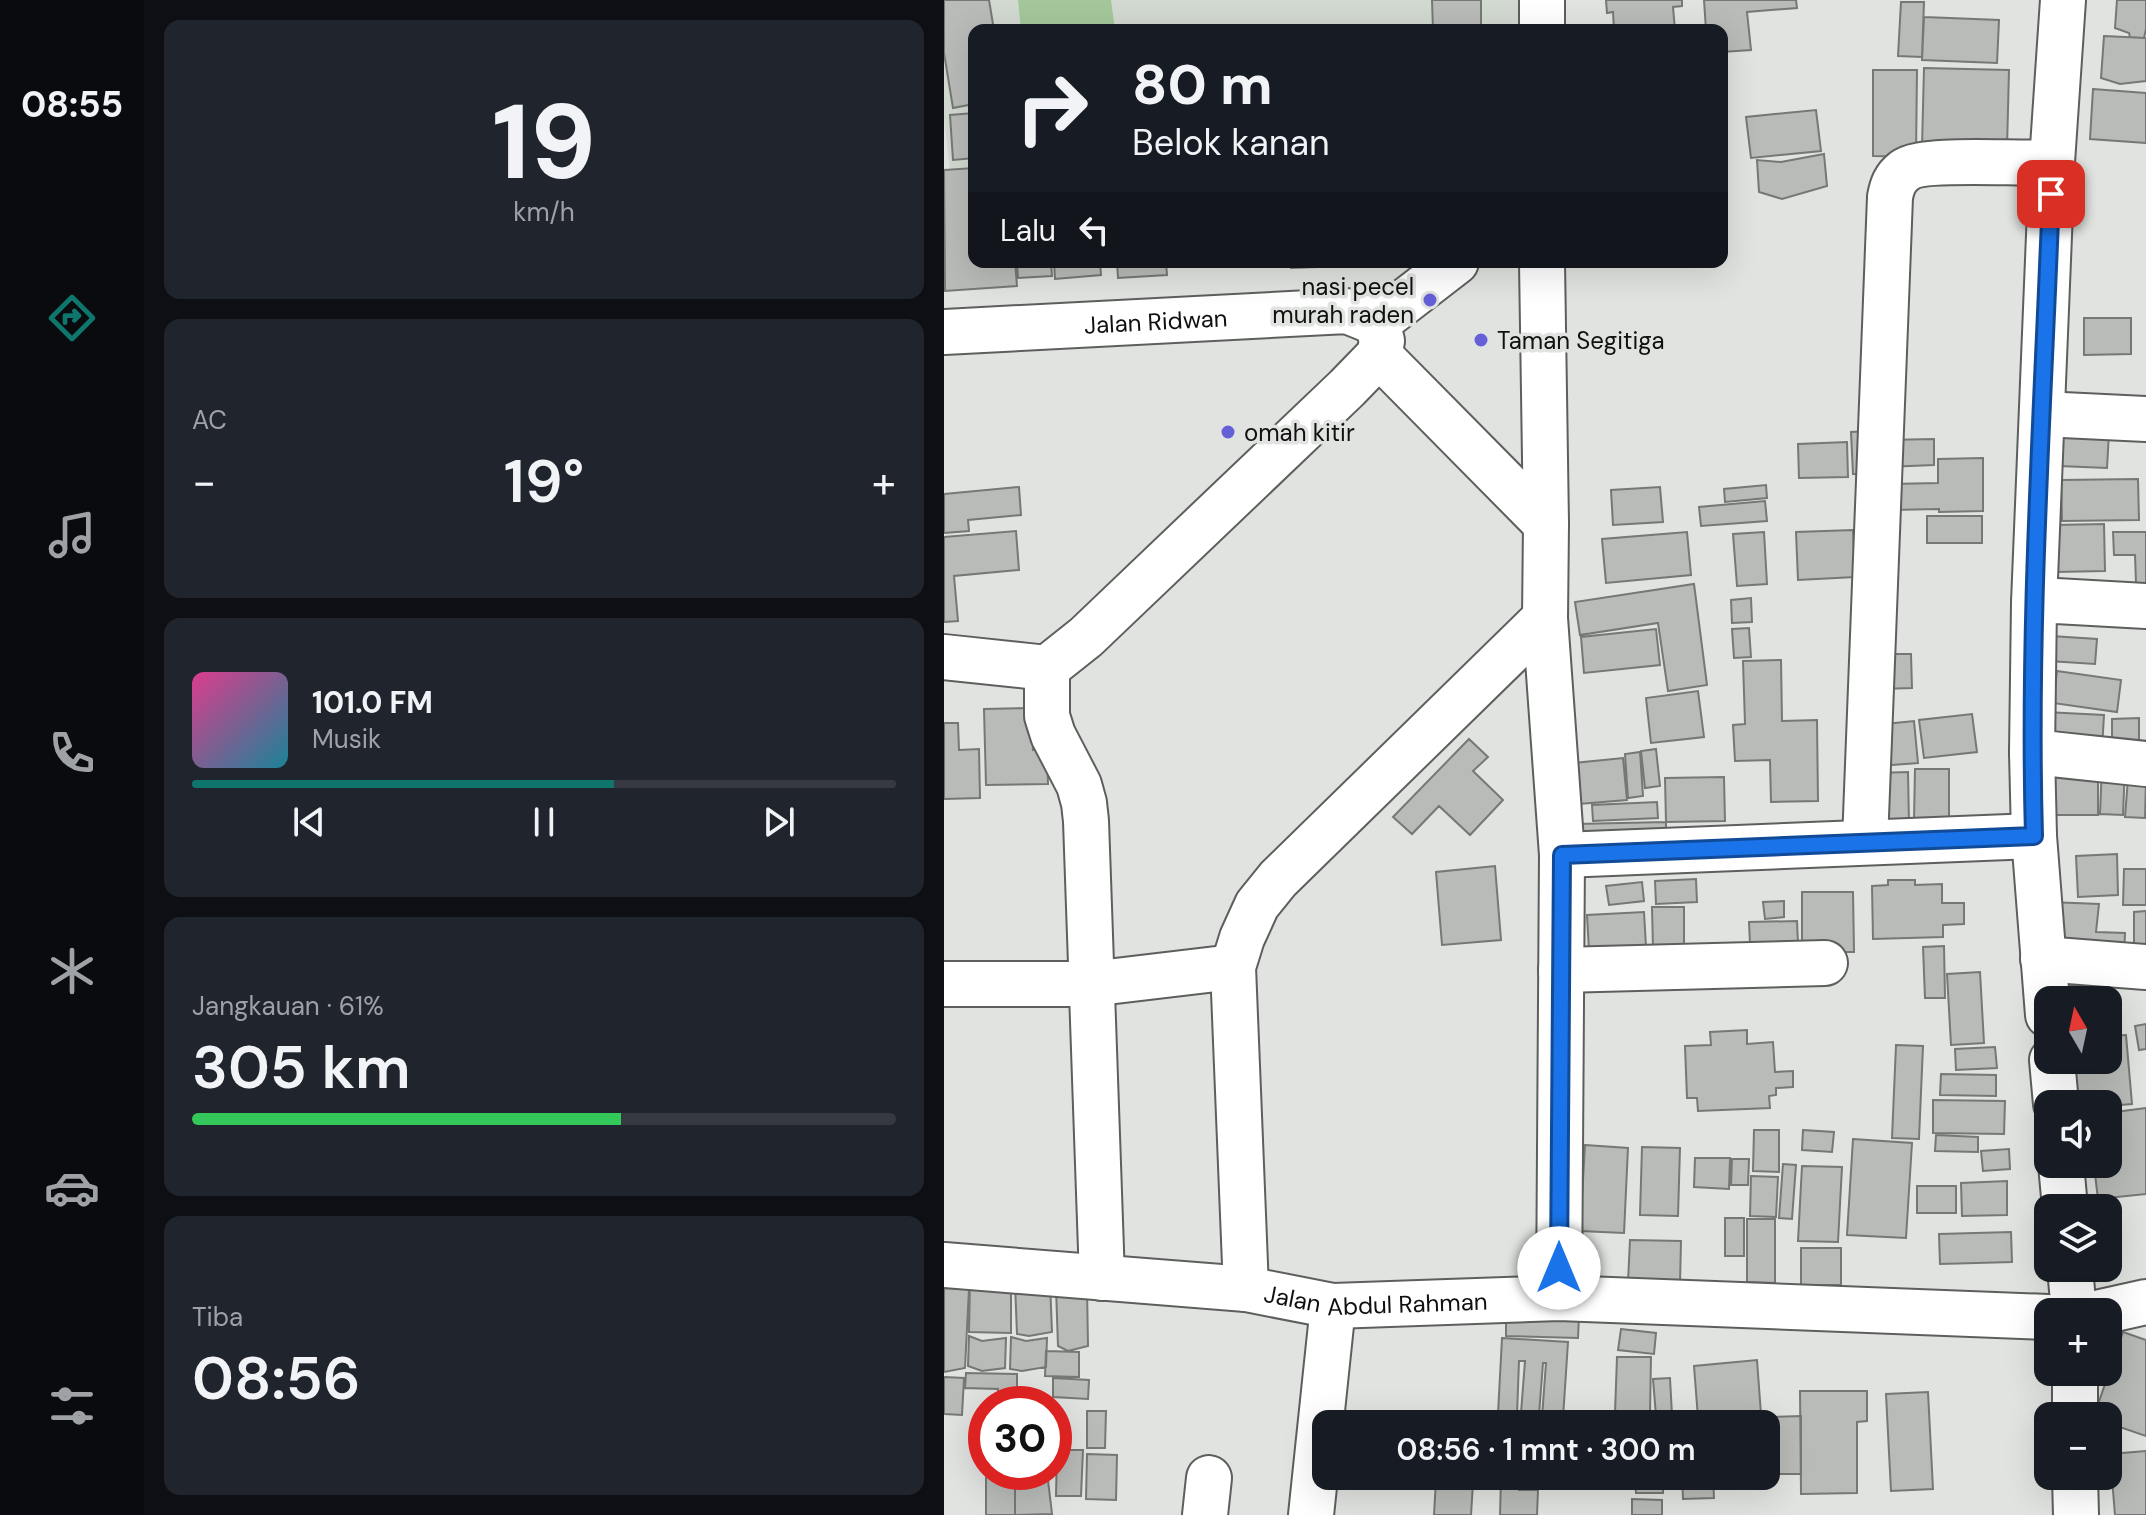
<!DOCTYPE html>
<html lang="id">
<meta charset="utf-8">
<style>
body{margin:0;font-family:"DM Sans",sans-serif;background:#20242c;color:#f1f3f6;height:100vh;display:flex;flex-direction:column;font-size:30px;white-space:nowrap}
*{box-sizing:border-box;margin:0}
p{font-size:26px;color:#9ea1a6}
.icon{flex:none;width:44px;height:44px;fill:none;stroke:currentColor;stroke-width:2;stroke-linecap:round;stroke-linejoin:round}
.map{position:relative;flex:1;overflow:hidden}
.panel{display:flex;flex-direction:column;gap:20px;padding:20px;background:#0d0f14;width:800px}
.panel>*{flex:none}
.banner{position:absolute;left:24px;top:24px;width:760px;height:244px;border-radius:16px;box-shadow:0 8px 32px #0002;background:#171b24;color:#f1f3f6;overflow:hidden}
.needle{width:52px;rotate:351deg}
.buttons{position:absolute;left:1090px;top:986px;display:grid;gap:16px}
.buttons a{display:grid;place-items:center;width:88px;height:88px;border-radius:16px;background:#171b24;box-shadow:0 8px 32px #0002;font-size:40px}
.speed{position:absolute;left:24px;top:1386px;display:flex;gap:16px;font-size:40px;font-weight:700;text-align:center}
.speed>*{display:grid;place-content:center;width:104px;height:104px;border-radius:50%;background:#171b24;box-shadow:0 8px 32px #0002;line-height:1}
.speed .limit{border:12px solid #d22;background:#fff;color:#111}
.pin{position:absolute;display:grid;place-items:center;width:68px;height:68px;color:#fff;margin:-34px;border-radius:16px;box-shadow:0 4px 12px #0006}
.me{position:absolute;width:88px;margin:-44px;rotate:0deg;stroke-linejoin:round;filter:drop-shadow(0 0 6px #0008)}
.turn{display:flex;align-items:center;gap:28px;height:168px;padding:0 32px;font-size:36px}
.turn .icon{width:104px;height:104px;stroke-width:2.5}
.turn b{display:block;font-size:56px;line-height:68px}
.then{display:flex;align-items:center;height:76px;padding:0 32px;background:#0003;gap:16px;font-size:30px}
.big{font-size:60px;font-weight:600;line-height:1.1}
.panel .card{flex:1;display:flex;flex-direction:column;justify-content:center;gap:12px;min-width:0;padding:0 28px;border-radius:16px;background:#20242c}
.panel .dial{align-items:center;gap:0}
.dial b{font-size:104px;line-height:1}
.song{display:flex;align-items:center;gap:24px}
.cover{width:96px;height:96px;border-radius:12px;background:linear-gradient(135deg,hsl(330 70% 55%),hsl(190 70% 35%))}
.played{height:8px;border-radius:4px;background:linear-gradient(90deg,#0f766e 60%,#363941 60%)}
.keys{display:flex;justify-content:space-around;direction:ltr}
.heat{display:flex;justify-content:space-between;align-items:center;font-size:44px;direction:ltr}
.charge{height:12px;border-radius:6px;background:linear-gradient(90deg,#34c759 61%,#363941 0)}
.trip{position:absolute;left:368px;top:1410px;width:468px;height:80px;border-radius:16px;background:#171b24;box-shadow:0 8px 32px #0002;font-weight:600;line-height:80px;text-align:center}
main{display:flex;flex:1;min-height:0}
.tab-bar{display:flex;flex-direction:column;width:144px;justify-content:space-around;align-items:center;background:#090b0e;color:#9ea1a6}
.tab-bar .icon{width:56px;height:56px}
.tab-bar .current{color:#0f766e}
.tab-bar b{font-size:36px;color:#f1f3f6}
.map>svg:first-child{display:block}
.built{fill:#d2d9d0}
.green{fill:#a3c79b}
.building{fill:#b8bbb8;stroke:#767875;stroke-width:2}
.lines{fill:none;stroke-linecap:round;stroke-linejoin:round}
.minor-casing{stroke:#5d5f5d;stroke-width:48}
.minor{stroke:#fff;stroke-width:44}
.route-casing{stroke:#114b97;stroke-width:20}
.route{stroke:#1a73e8;stroke-width:14}
.poi-dot{fill:#655fd8;stroke:#e0e3e0;stroke-width:3}
.labels{text-anchor:middle;dominant-baseline:central;stroke-width:7;stroke-linejoin:round;paint-order:stroke}
.poi-label{font-size:24px;fill:#0f100f;stroke:#e0e3e0;text-anchor:start}
.street-label{font-size:24px;fill:#0f100f;stroke:#e0e3e0}
</style>
<main>
<nav class="tab-bar">
<b>08:55</b>
<svg class="icon current" aria-label="directions" viewBox="0 0 24 24"><path d="M12 3l9 9-9 9-9-9zM9 14v-3h6M13 9l2 2-2 2"/></svg>
<svg class="icon" aria-label="music" viewBox="0 0 24 24"><path d="M9 18V5l10-2v13"/><circle cx="6" cy="18" r="3"/><circle cx="16" cy="16" r="3"/></svg>
<svg class="icon" aria-label="phone" viewBox="0 0 24 24"><path d="M5 4h4l2 5-3 2q2 4 5 5l2-3 5 2v4C11 20 4 13 5 4z"/></svg>
<svg class="icon" aria-label="climate" viewBox="0 0 24 24"><path d="M12 3v18M4 7l16 10M4 17L20 7"/></svg>
<svg class="icon" aria-label="car" viewBox="0 0 24 24"><path d="M5 17H2v-5l4-1 3-4h7l3 4 3 1v5h-3M9 17h6M6 11h13"/><circle cx="7" cy="17" r="2"/><circle cx="17" cy="17" r="2"/></svg>
<svg class="icon" aria-label="filters" viewBox="0 0 24 24"><path d="M4 7h16M4 17h16"/><circle cx="9" cy="7" r="2"/><circle cx="15" cy="17" r="2"/></svg>
</nav>
<section class="panel">
<div class="card dial"><b>19</b><p>km/h</p></div>
<div class="card"><p>AC</p>
<div class="heat"><a>−</a><b class="big">19°</b><a>+</a></div>
</div>
<div class="card">
<div class="song"><i class="cover"></i><div><b>101.0 FM</b><p>Musik</p></div></div>
<div class="played"></div>
<div class="keys"><svg class="icon" aria-label="previous" viewBox="0 0 24 24"><path d="M18 5L8 12l10 7zM5 5v14"/></svg><svg class="icon" aria-label="pause" viewBox="0 0 24 24"><path d="M8 5v14M16 5v14"/></svg><svg class="icon" aria-label="next" viewBox="0 0 24 24"><path d="M6 5l10 7-10 7zM19 5v14"/></svg></div>
</div>
<div class="card"><p>Jangkauan · 61%</p><b class="big">305 km</b><div class="charge"></div></div>
<div class="card"><p>Tiba</p><b class="big">08:56</b></div>
</section>
<div class="map">
<svg width="1202" height="1515" viewBox="0 0 1202 1515">
<rect width="100%" height="100%" fill="#e0e3e0"/>
<!-- built -->
<path class="built" d="M0,0H581V30H30V176L7,178L0,118Z"/>
<!-- green -->
<path class="green" d="M74,0H167L171,30H77Z"/>
<!-- building -->
<path class="building" d="M0,0H45L50,30H30V104L9,108L0,53Z
M488,0H537V30H489Z
M662,0H738V6L729,7L731,30H670L669,12L663,13Z
M760,0H852L853,8L803,12L807,50L778,52V30H762Z
M1173,0H1202V29L1200,38L1186,37L1185,33L1171,28Z
M957,2H980L978,57L954,56Z
M980,17L1055,20L1053,63L978,60Z
M1160,36L1202,38V81L1176,84L1157,78Z
M980,68L1065,70L1063,149L978,147Z
M929,70H973L972,157L929,156Z
M1149,89L1202,93V143L1146,139Z
M872,110L877,151L807,158L802,117Z
M30,113V158L9,160L6,115Z
M880,154L883,186L838,199L815,192L813,160L837,162Z
M30,168V262H71L73,286L1,291L0,170Z
M73,262H107L108,276L74,278Z
M110,262H156L157,275L111,279Z
M173,262H222L223,275L174,278Z
M346,262H398L399,266L347,268Z
M1140,318H1187V354L1140,355Z
M924,431L926,474H909L907,432Z
M1117,431L1165,433L1163,468L1115,466Z
M990,439V465L942,467L941,440Z
M903,442L904,477L855,478L854,444Z
M1039,458V511L995,512V509L947,510L946,484L994,483V459Z
M1194,479L1195,520L1118,521L1117,480Z
M822,485L823,498L781,502L780,489Z
M75,487L77,515L24,520L25,531L0,533V494Z
M716,487L719,522L669,525L667,490Z
M821,501L823,521L757,526L755,507Z
M983,516H1038V543H983Z
M1160,524L1161,571L1111,572L1110,525Z
M909,530L911,577L854,580L852,532Z
M72,531L75,570L10,576L14,621L0,622V537Z
M743,532L747,575L662,583L658,539Z
M820,532L823,584L793,586L789,534Z
M1169,532H1202V583H1192L1191,555H1170Z
M750,584L763,685L724,691L714,623L636,635L631,602Z
M807,598L808,622L788,623L787,600Z
M805,628L807,657L790,658L788,629Z
M712,629L716,665L640,673L637,637Z
M1107,636L1153,639L1151,664L1105,661Z
M935,654H967L968,688L936,689Z
M837,660L838,721L873,720L874,801L827,802L826,760L791,761L789,725L801,724L799,661Z
M1113,671L1177,680L1173,712L1109,703Z
M754,691L760,737L707,743L702,698Z
M88,708L89,750H103L104,784L42,785L40,709Z
M1101,712L1160,715L1158,749L1099,747Z
M1028,714L1033,752L980,758L975,720Z
M1195,718V754L1168,755V719Z
M970,721L974,763L935,766L931,725Z
M0,723H14L15,750L35,749L36,798L0,799Z
M525,739L544,757L529,771L559,800L526,835L495,806L468,834L449,817Z
M712,749L716,786L701,788L697,751Z
M696,752L699,796L684,798L681,754Z
M679,758L683,800L635,804L630,763Z
M1103,760L1154,761V815H1103Z
M1158,766H1181L1179,815L1156,814Z
M971,769H1005V821L970,820Z
M964,772L965,825L933,826V773Z
M780,777L781,821L722,822L721,778Z
M1184,778L1202,780L1201,818L1181,817Z
M713,802L714,818L649,821L648,805Z
M722,822V837L632,839V824Z
M1173,854L1174,895L1134,897L1132,856Z
M551,866L557,940L498,945L492,872Z
M1180,869H1202V905H1179Z
M752,879L753,902L712,904L711,881Z
M944,880H971V885L998,884V903H1020V924L999,925V937L929,939L928,886L944,885Z
M698,882L700,901L665,905L662,886Z
M858,892H909L910,952H858Z
M840,901V917L821,919L819,902Z
M1105,902L1155,904L1152,932L1181,933L1180,957L1107,941Z
M708,907H740V949H709Z
M1202,911V952H1190V912Z
M700,912L702,947L645,951L643,915Z
M853,921L854,944H806L805,922Z
M1000,946L1001,998H981L979,947Z
M1036,972L1040,1043L1007,1045L1003,974Z
M1164,982L1167,1012L1164,1013V1000H1128L1126,986Z
M1202,1024V1049L1195,1050L1191,1026Z
M803,1030V1044L829,1042L831,1072L849,1071V1087L832,1088V1095L825,1096L826,1108L754,1111L753,1098H743L741,1046L767,1045L766,1032Z
M1182,1035L1188,1104L1164,1106V1104H1125L1121,1060H1164V1036Z
M952,1045L979,1046L975,1139L948,1138Z
M1051,1047L1053,1068L1012,1070L1011,1049Z
M997,1074L1052,1075V1096L996,1095Z
M989,1100L1061,1101L1060,1134L989,1133Z
M1202,1108V1194L1154,1199L1150,1166L1128,1169L1127,1164H1164V1113Z
M810,1130H835V1172L809,1171Z
M859,1130L890,1132L888,1152L858,1150Z
M992,1135L1034,1137V1152L991,1151Z
M909,1139L968,1143L962,1238L903,1235Z
M641,1145L684,1148L680,1233L636,1231Z
M698,1147L736,1148L734,1216L696,1215Z
M1065,1149L1066,1169L1039,1171L1037,1151Z
M751,1158H786L785,1189L750,1187Z
M788,1159H805L804,1185H787Z
M839,1164L852,1165L848,1219L835,1218Z
M858,1166L898,1167L894,1242L854,1241Z
M807,1176L834,1177L832,1217L806,1216Z
M1063,1181V1215L1018,1216L1017,1183Z
M973,1186H1012V1213H973Z
M781,1218H800V1256H781Z
M803,1219H831V1283L803,1282Z
M1067,1232L1068,1262L996,1264L995,1234Z
M686,1240L737,1241L736,1283L684,1281Z
M857,1248H897V1285H857Z
M26,1282H67V1333L25,1332Z
M106,1282L108,1332L85,1336L73,1334L71,1284Z
M0,1288L25,1289L21,1368L0,1372Z
M112,1288H143L144,1346L124,1351L114,1346Z
M562,1314L635,1316L634,1338L562,1336Z
M677,1329L712,1333L710,1354L674,1350Z
M1179,1332L1202,1340V1436L1164,1423V1416H1150Z
M25,1336L38,1341L62,1338L61,1368L38,1371L24,1366Z
M67,1337L82,1341L103,1338L102,1367L78,1371L66,1369Z
M558,1338L624,1342L619,1418L598,1417L602,1363H599L595,1415L577,1413L581,1361H575L573,1415L554,1414Z
M102,1351L135,1352V1377L101,1376Z
M673,1357H707L706,1414L671,1413Z
M813,1360L817,1414L754,1418L750,1366Z
M22,1373L73,1374V1404H54V1389L21,1388Z
M0,1377L20,1378L18,1415L0,1414Z
M109,1378L145,1380L144,1399L109,1397Z
M726,1378L728,1415L712,1416L709,1379Z
M856,1391H923V1421L913,1422V1493L857,1494Z
M984,1392L989,1489L947,1491L942,1394Z
M143,1411H162L161,1448H143Z
M857,1416V1474H824V1417Z
M113,1450H139L137,1496H112Z
M1202,1451V1515H1171L1166,1454Z
M143,1454L173,1455L172,1500L142,1499Z
M42,1466V1472H71V1515H42Z
M71,1472H103L108,1514L71,1515Z
M691,1476H719V1493H692Z
M738,1476H769L770,1498L739,1499Z
M557,1479L575,1480V1490H594L593,1515H556Z
M492,1480L529,1483L527,1515H490Z
M688,1499L718,1500V1515H688Z"/>
<g class="lines">
<!-- minor casing -->
<g class="minor-casing">
<g id="minor">
<path d="M598,0V30"/>
<path d="M598,262L602,524L601,618L618,855L615,1298"/>
<path d="M433,323L512,262"/>
<path id="s1" d="M0,332L403,311L433,323L438,341L435,355L403,388L142,637L103,668L0,657"/>
<path d="M435,355L602,524"/>
<path d="M1098,414L1202,419"/>
<path d="M1090,603L1112,601L1202,606"/>
<path d="M103,668V716L109,735L135,785L140,803L142,821L158,1278"/>
<path d="M1088,752L1202,764"/>
<path d="M921,842L946,197C948,186 951,178 960,171C978,156 1079,165 1108,162"/>
<path d="M618,855L1090,836"/>
<path d="M1099,959L1202,967"/>
<path d="M617,970L881,963"/>
<path d="M0,984H146L289,967"/>
<path d="M1104,1015L1090,836L1088,752L1090,603L1108,162L1119,0"/>
<path d="M1108,1060L1112,1104"/>
<path d="M1117,1164L1121,1208"/>
<path id="s2" d="M0,1265L302,1289L389,1306L615,1298L1104,1317"/>
<path d="M1126,1268L1130,1312"/>
<path d="M302,1289L289,967L298,938L313,905L334,879L601,618"/>
<path d="M1157,1312L1202,1302"/>
<path d="M1131,1372V1416"/>
<path d="M1131,1476L1132,1515"/>
<path d="M261,1515L265,1478"/>
<path d="M367,1515L389,1306"/>
</g>
</g>
<!-- minor -->
<use href="#minor" class="minor"/>
</g>
<g class="lines">
<!-- route casing -->
<g class="route-casing">
<path id="route" d="M615,1268L618,855L1090,836C1084,622 1099,408 1107,194"/>
</g>
<!-- route -->
<use href="#route" class="route"/>
</g>
<!-- markers -->
<g class="poi-dot">
<circle cx="486" cy="300" r="8"/>
<circle cx="537" cy="340" r="8"/>
<circle cx="284" cy="432" r="8"/>
</g>
<g class="labels">
<!-- poi labels -->
<g class="poi-label">
<text x="470" y="286" text-anchor="end">nasi pecel<tspan x="470" dy="28">murah raden</tspan></text>
<text x="553" y="340">Taman Segitiga</text>
<text x="300" y="432">omah kitir</text>
</g>
<!-- street labels -->
<g class="street-label">
<text stroke="none"><textPath href="#s1" startOffset="212">Jalan Ridwan</textPath></text>
<text stroke="none"><textPath href="#s2" startOffset="434">Jalan Abdul Rahman</textPath></text>
</g>
</g>
</svg>
<div class="buttons">
<a><svg class="needle" viewBox="-14 -14 28 28"><path d="M0-13l5 13h-10z" fill="#e53935"/><path d="M0 13l5-13h-10z" fill="#9ea1a6"/></svg></a>
<a><svg class="icon" aria-label="sound" viewBox="0 0 24 24"><path d="M4 9h4l5-4v14l-5-4H4zM17 9q2 3 0 6"/></svg></a>
<a><svg class="icon" aria-label="layers" viewBox="0 0 24 24"><path d="M12 4l9 5-9 5-9-5zM3 14l9 5 9-5"/></svg></a>
<a>+</a>
<a>−</a>
</div>
<div class="speed"><div class="limit">30</div></div>
<div class="pin" style="left:1107px;top:194px;background:#d93025"><svg class="icon" aria-label="arrive" viewBox="0 0 24 24"><path d="M6 21V4h12l-3 4 3 4H6"/></svg></div>
<svg class="me" style="left:615px;top:1268px" viewBox="-20 -20 40 40"><circle r="19" fill="#fff"/><path d="M0-13L10 11 0 6-10 11z" fill="#1a73e8"/></svg>
<div class="trip">08:56 · 1 mnt · 300 m</div>
<div class="banner">
<div class="turn"><svg class="icon" aria-label="right" viewBox="0 0 24 24"><path d="M7 20v-9h11M14 6l5 5-5 5"/></svg><div><b>80 m</b>Belok kanan</div></div>
<div class="then">Lalu<svg class="icon" aria-label="left" viewBox="0 0 24 24"><path d="M17 20v-9H6M10 6l-5 5 5 5"/></svg></div>
</div>
</div>
</main>
